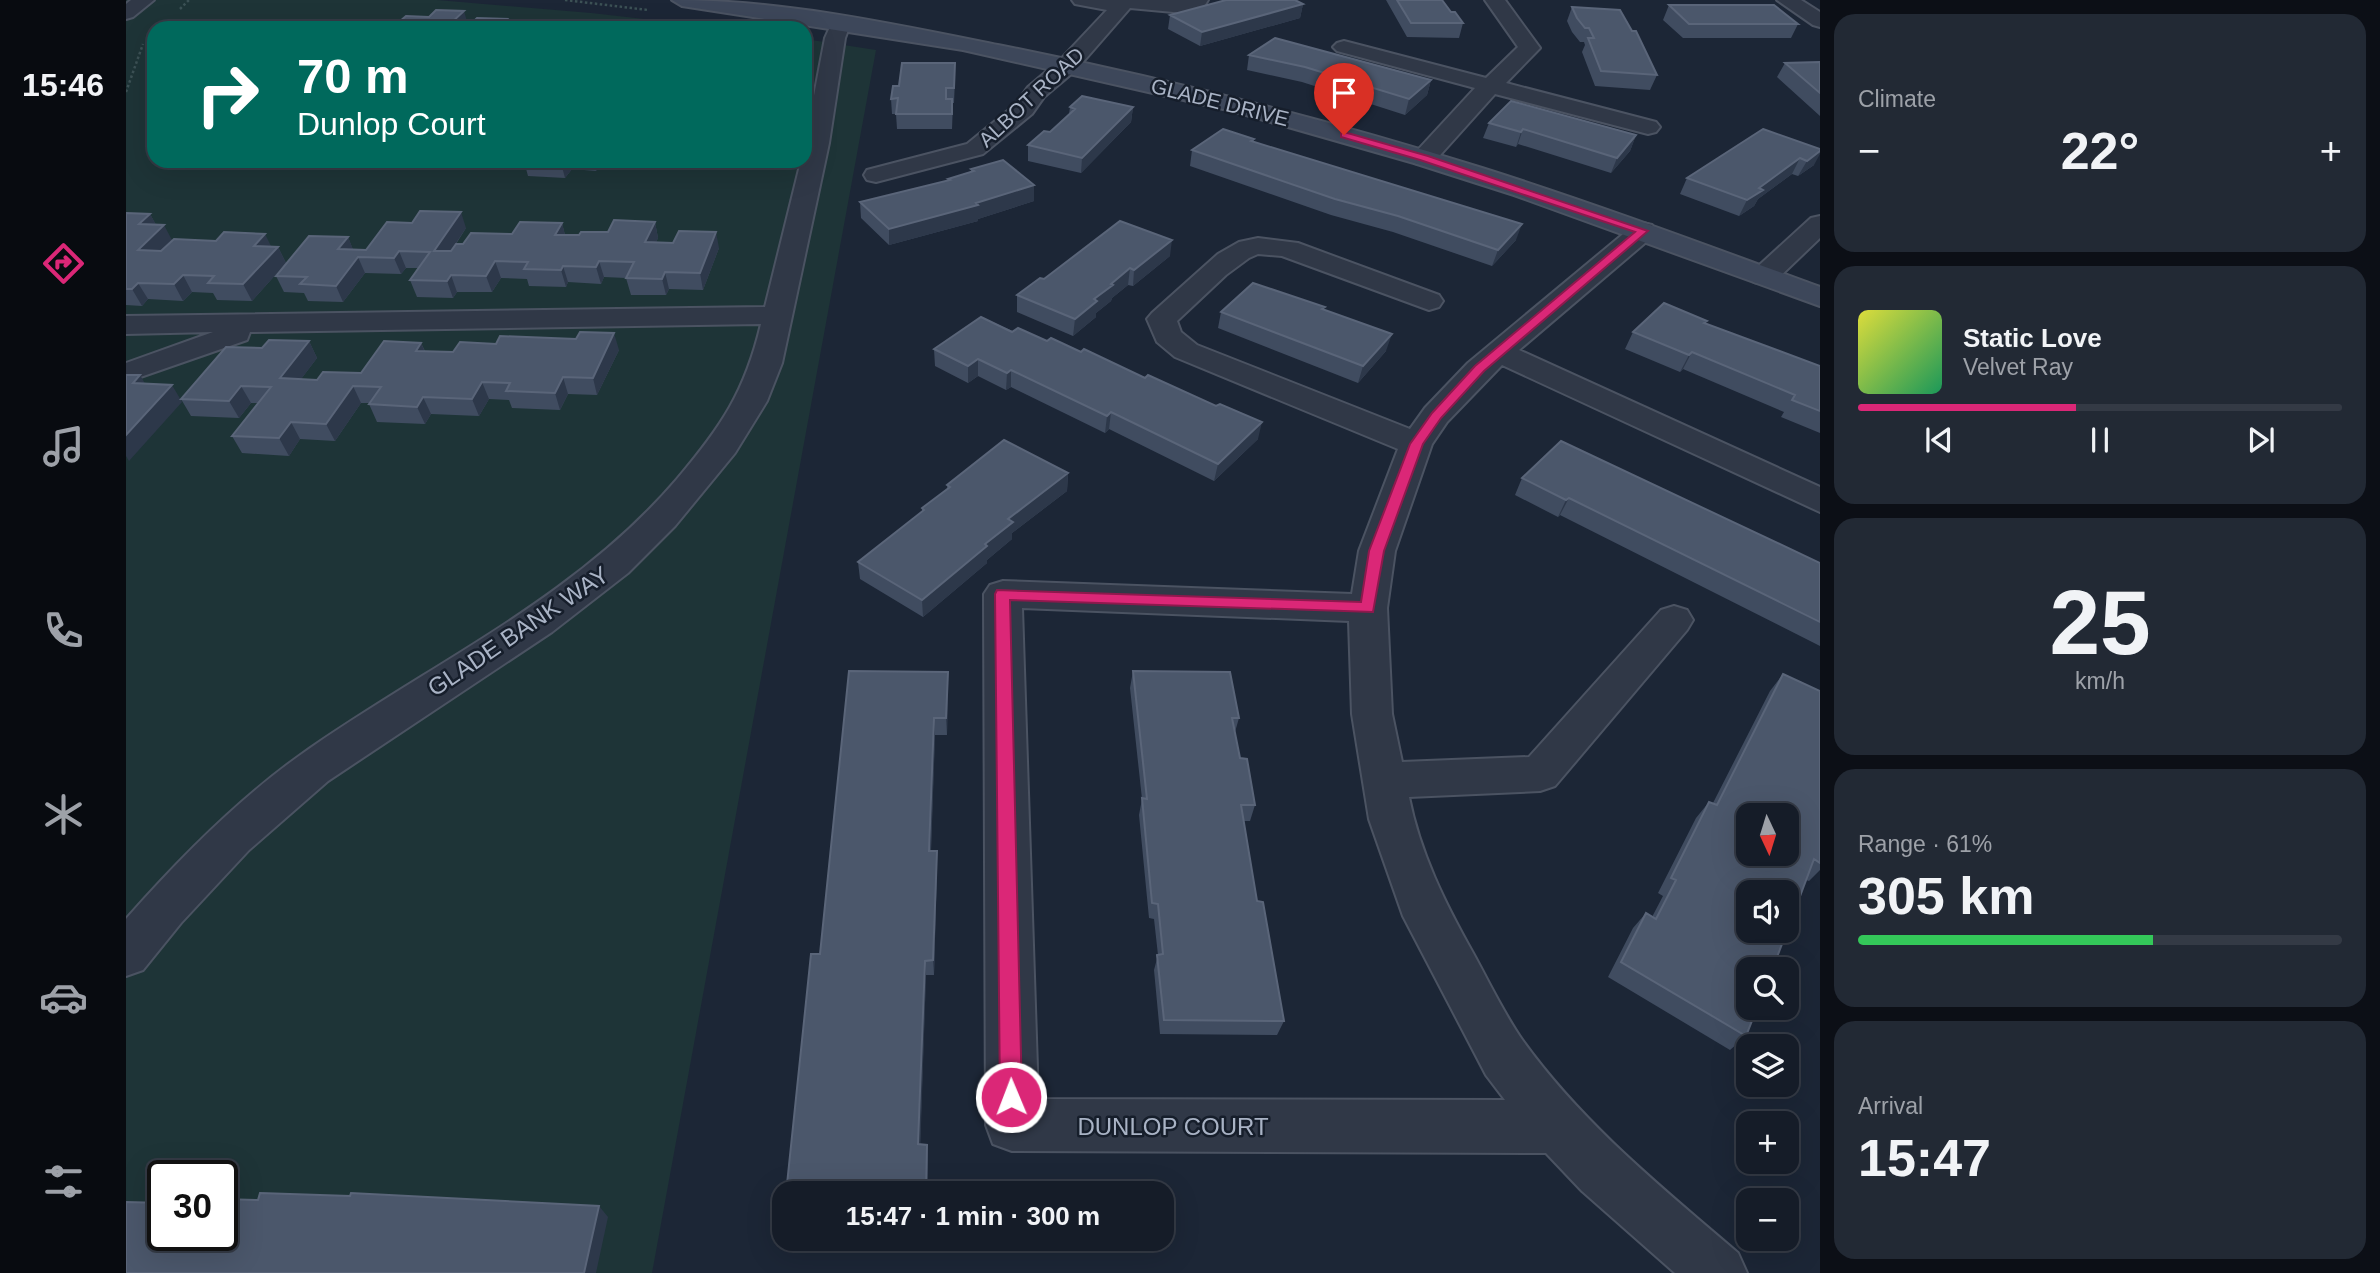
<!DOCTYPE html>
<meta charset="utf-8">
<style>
body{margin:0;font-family:Helvetica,sans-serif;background:#222934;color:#f1f3f6;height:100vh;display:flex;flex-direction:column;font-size:26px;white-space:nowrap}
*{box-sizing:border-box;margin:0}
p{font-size:23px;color:#9da1a8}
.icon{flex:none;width:38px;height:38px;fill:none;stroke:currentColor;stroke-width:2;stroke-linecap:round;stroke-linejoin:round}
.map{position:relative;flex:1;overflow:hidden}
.panel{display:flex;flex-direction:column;gap:14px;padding:14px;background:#0c0f16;width:560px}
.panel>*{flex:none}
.hud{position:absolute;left:21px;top:21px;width:665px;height:147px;border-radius:21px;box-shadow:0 7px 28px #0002,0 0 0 2px #343a45;background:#00695c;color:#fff;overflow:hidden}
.needle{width:46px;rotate:176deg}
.fabs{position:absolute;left:1610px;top:803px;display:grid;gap:14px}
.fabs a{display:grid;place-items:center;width:63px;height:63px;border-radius:14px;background:#151c28;box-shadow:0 7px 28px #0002,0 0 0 2px #343a45;font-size:35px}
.speed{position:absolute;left:21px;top:1160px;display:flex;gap:14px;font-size:35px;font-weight:700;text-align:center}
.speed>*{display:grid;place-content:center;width:91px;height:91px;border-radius:50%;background:#151c28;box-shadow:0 7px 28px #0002,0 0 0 2px #343a45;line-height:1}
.speed .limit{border:4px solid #111;border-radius:10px;background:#fff;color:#111}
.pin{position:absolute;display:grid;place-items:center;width:60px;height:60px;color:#fff;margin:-72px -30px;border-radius:50% 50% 50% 0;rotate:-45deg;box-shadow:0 0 7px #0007}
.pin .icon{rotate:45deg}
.me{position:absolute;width:77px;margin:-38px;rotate:359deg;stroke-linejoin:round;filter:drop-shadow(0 0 5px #0008)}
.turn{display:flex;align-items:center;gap:24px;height:147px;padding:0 35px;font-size:32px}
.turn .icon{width:91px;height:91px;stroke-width:2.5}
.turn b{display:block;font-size:49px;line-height:60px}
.big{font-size:52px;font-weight:700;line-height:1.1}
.panel .card{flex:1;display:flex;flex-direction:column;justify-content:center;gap:10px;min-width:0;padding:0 24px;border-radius:21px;background:#222934}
.panel .dial{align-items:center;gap:0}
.dial b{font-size:91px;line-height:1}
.song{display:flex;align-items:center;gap:21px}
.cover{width:84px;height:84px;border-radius:10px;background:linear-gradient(135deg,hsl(60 70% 55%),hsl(150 70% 35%))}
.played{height:7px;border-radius:4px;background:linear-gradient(90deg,#db2777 45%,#343a45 45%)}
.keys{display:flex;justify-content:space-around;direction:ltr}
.heat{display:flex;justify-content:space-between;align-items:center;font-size:38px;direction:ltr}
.charge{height:10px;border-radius:5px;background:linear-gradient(90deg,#34c759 61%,#343a45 0)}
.trip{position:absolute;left:646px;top:1181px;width:402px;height:70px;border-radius:21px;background:#151c28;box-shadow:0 7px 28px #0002,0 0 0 2px #343a45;font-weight:700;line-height:70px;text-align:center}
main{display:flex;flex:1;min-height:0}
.tabs{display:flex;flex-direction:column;width:126px;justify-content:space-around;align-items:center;background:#080b10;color:#9da1a8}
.tabs .icon{width:49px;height:49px}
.tabs .on{color:#db2777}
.tabs b{font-size:32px;color:#f1f3f6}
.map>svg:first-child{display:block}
.green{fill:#1e3437;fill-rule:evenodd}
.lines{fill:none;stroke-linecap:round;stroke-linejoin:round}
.street-casing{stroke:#4b5362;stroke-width:4}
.secondary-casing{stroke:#4b5362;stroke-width:4}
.path{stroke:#3c5155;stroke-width:2.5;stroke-dasharray:2.5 2.5;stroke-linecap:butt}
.street{fill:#303847;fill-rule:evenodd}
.secondary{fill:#3d475a;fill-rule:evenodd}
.wall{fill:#404c60}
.shaded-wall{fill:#2d384a}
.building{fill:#4b576b;stroke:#5a6579;stroke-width:2;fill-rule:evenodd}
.route{fill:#db2777;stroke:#8e194d;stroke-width:2}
.labels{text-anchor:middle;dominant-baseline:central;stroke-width:5;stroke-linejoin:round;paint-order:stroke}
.far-street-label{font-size:21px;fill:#a9b3c5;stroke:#161e2b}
.street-label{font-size:24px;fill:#a9b3c5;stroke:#161e2b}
</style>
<main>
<nav class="tabs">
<b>15:46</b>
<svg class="icon on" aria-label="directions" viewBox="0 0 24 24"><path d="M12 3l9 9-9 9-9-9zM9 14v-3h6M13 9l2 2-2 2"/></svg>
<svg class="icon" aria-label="music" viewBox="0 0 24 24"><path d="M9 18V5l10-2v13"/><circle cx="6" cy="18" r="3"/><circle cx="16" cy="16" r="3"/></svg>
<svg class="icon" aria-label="phone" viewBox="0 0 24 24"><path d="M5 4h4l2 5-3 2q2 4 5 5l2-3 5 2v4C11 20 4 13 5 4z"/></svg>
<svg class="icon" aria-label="climate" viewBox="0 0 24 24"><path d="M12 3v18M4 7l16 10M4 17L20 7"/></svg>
<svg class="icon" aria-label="car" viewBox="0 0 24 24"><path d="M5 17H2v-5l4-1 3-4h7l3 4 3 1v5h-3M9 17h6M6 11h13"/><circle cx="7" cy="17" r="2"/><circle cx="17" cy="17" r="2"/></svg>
<svg class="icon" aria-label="filters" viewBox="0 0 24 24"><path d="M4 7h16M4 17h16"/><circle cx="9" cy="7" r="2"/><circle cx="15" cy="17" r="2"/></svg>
</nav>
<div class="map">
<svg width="1694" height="1273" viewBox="0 0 1694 1273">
<rect width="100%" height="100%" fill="#1c2636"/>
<!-- green -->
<path class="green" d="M0,0H311L465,13L598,28H28V161H679V39L750,50L526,1273H0ZM37,1176H96V1236H37Z"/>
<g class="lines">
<!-- street casing -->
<g class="street-casing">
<path id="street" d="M5,0H28L7,17L0,19V4Z
M946,0H1082L1077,8L1058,13L1004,8L950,70L918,97L906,114L857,154L750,182L741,180L738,175L741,170L841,144L890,104L902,87L934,60L981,10L949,4Z
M1359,0H1379L1414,48L1380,83L1530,122L1534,127L1530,132L1522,134L1369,94L1307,163L1298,165L1289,163L1286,158L1289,153L1349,88L1211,51L1207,47L1211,43L1218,41L1360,78L1392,47Z
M1651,0H1675L1694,12V27L1687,25Z
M715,16L722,18L725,22L719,38L703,143L656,363L641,401L609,453L549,526L502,573L426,632L202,781L123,850L55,923L17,970L0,976V919C52,860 109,802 173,756C301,665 447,601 551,479C595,427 619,392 635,324L124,332L121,340L0,382V363L87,332L0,334V316L639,307L675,161H679V143L699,38L708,18Z
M1694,216V238L1648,282L1638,284L1628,282L1624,276L1628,270L1685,218Z
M1517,223L1526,225L1530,231L1526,237L1393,350L1694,487V512L1376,365L1321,422L1306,444L1269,551L1261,608L1266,714L1276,762L1403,757L1535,610L1548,606L1561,610L1567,620L1561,630L1429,786L1414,791L1283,797C1294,853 1319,903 1347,953C1363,982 1378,1014 1397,1041C1457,1124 1535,1187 1612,1253L1621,1273H1549L1456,1191L1420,1153L886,1151L867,1144L860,1125L858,594L864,585L877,581L1226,594L1233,551L1272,449L1049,357L1031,342L1021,319L1026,313L1092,254L1113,242L1132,238L1172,243L1313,295L1317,301L1313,307L1303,310L1156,256L1132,254L1123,258L1100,275L1051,321L1055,332L1071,345L1284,429L1299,408L1342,363L1508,225ZM896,608L1223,621L1226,714L1243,819L1277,916L1360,1075L1379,1100L912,1099Z"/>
</g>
<!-- secondary casing -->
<g class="secondary-casing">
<path id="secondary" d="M546,0C657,0 768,24 877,46C1038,78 1199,119 1356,168C1470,204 1582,246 1694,287V306L1388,195L1288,163L1106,111L837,50L556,6Z"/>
</g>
<!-- path -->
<path class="path" d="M439,0L522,10
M54,9L63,0
M0,92L17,44"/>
<!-- street -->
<use href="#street" class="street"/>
<!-- secondary -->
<use href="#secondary" class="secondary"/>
</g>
<!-- wall -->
<path class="wall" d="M1260,0H1316L1325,12L1337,23L1333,38L1281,37Z
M1177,4L1174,18L1074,46L1042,29L1044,15Z
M1543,5L1672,24L1665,38H1557L1537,20Z
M1446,7L1531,75L1524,90L1469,86L1456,52L1459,45L1458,42H1454L1446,32L1441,21Z
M1123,55L1305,80L1301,95L1279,115L1176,82L1121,70Z
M1694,62V116L1651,77L1659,63Z
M829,78L828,103H827L826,129H771L770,114H766L765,99L773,86Z
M944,107H1007L1005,122L955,173L902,161V145L924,132L943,114Z
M1363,123L1510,135L1504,151L1485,173L1392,144L1390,147L1357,138Z
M1637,129L1688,165L1672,176L1666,174L1632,199L1628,206L1613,216L1554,194L1561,178Z
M1128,139V142L1390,240L1366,266L1267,232L1205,215L1064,166L1066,150Z
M217,161H252L250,163Z
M398,161H477L470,171L446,169L439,178L402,176Z
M535,161H574L570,167L536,165Z
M845,169L908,185V201L852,219V221L763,245L735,218L734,202L822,181V179L845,172Z
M0,213L24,214L30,225L46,240L152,247L160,263L126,301L91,300L87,293L66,292L57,301L22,299L16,306L0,305Z
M529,222L532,238L530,242L593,248L577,290L543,289L540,295H505L500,278L478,277L475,284L442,282L440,287L403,286L401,279L375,278L366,292H331L327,298L291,297L284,280L293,268H280L275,274L239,273L217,302L182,301L178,293L158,292L150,276L222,237L227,250H240L340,228L330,244H337L386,234L436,223L439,235H453L482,232Z
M1044,256L1007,286L1002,285L986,298L985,301L970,313V317L947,336L891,312V295L918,279Z
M1198,309L1260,351L1232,383L1092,328L1095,312Z
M855,317L1132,439L1088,481L983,429L979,433L885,387L880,390L852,376L842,383L809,366L808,349Z
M1581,321L1579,323L1694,366V433L1655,417L1658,412L1557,369L1554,372L1499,349L1507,332Z
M183,341L191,358L175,379L191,380L235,373L295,343L299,351L327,352L493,350L471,395L442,394L434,410L386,408L383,400L363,399L353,416L305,414L299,424L251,422L243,404L244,403H235L209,441L174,439L163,456L116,453L106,436L132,403H125L113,418L65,416L55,399L136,348Z
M942,473L941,491L886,533V539L861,560V563L797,617L734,579L732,562L796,512V508L821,489V485Z
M1396,478L1694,563V646L1434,515L1432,517L1389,495Z
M1007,671L1113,718L1109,732L1114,758L1129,805L1124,821H1118L1131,901L1158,1021L1151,1035L1034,1034L1028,970L1032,955L1028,919L1023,918L1013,815L1016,799L1004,688Z
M822,672L821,735H809L805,851H811V867L808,975H800L794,1144L802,1157L801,1194H660L694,954Z
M1657,674L1694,691V870L1683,881L1680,880L1620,1036L1604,1050L1482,977L1507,928L1520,913L1526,917L1537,896L1532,893L1570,818L1583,802L1587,803L1644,691Z"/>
<!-- shaded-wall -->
<path class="shaded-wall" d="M1177,4L1174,18L1074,46L1076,32Z
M338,11L342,25L325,23Z
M381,19L383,28H372Z
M1305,80L1301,95L1279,115L1283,99Z
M1007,107L1005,122L955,173L956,158Z
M1397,129L1392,144L1390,147L1395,132Z
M1510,135L1504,151L1485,173L1491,158Z
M1694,151V154L1688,165L1672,176L1681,161Z
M1674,158L1666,174L1632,199L1628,206L1613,216L1621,200L1633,188Z
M436,161H444L446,169L439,178L435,163Z
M467,161H477L470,171Z
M908,185V201L852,219V221L763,245V229Z
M335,212L340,228L314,267L308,251Z
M24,214L33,230L38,225L47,242L22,266L12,250L13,224Z
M529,222L532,238L523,258L519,242Z
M436,223L440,239L429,235Z
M1396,224L1390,240L1366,266L1372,250Z
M590,232L593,248L577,290L574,273Z
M139,234L147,250L128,246Z
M222,237L229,254L212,249Z
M1046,240L1044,256L1007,286L1008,270Z
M152,247L160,263L126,301L117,284Z
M273,251L280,268L275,274L268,258Z
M232,257L239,273L217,302L210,286Z
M369,261L375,278L366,292L360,276Z
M473,261L478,277L475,284L470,267Z
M437,266L442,282L440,287L435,270Z
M1004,268L1002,285L986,298L985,301L970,313V317L947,336L949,319L985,284Z
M539,272L543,289L540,295L536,279Z
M57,275L66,292L57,301L48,284Z
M325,275L331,292L327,298L321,281Z
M12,283L22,299L16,306L6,289Z
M488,333L493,350L471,395L467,378Z
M1266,334L1260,351L1232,383L1237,366Z
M183,341L191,358L163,395L154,378Z
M295,343L302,359L290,351Z
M1566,352L1557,369L1554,372L1563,355Z
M852,359V376L842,383V366Z
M885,370V387L880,390L881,373Z
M14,375L24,392L7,383Z
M437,377L442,394L434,410L429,393Z
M356,382L363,399L353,416L346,399Z
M46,385L56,402L3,461L0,456V435Z
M115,386L125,403L113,418L103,401Z
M227,386L235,403L209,441L200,424Z
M297,397L305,414L299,424L291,407Z
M985,412L983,429L979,433L981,416Z
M165,422L174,439L163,456L153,438Z
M1136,422L1132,439L1088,481L1092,464Z
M942,473L941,491L886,533V539L861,560V563L797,617L796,600L859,544L882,519Z
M1443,498L1434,515L1432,517L1440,500Z
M822,672V689L821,735L820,718Z
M808,718L809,735L804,867L803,851Z
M811,851V867L808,975L807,960Z
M799,961L800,975L794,1156L792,1144Z
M801,1145L802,1157L801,1194H800Z
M473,1206L482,1217L470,1273H458Z"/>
<!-- building -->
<path class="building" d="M1100,0H1169L1177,4L1076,32L1044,15Z
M1271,0H1316L1325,12H1329L1337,23H1285Z
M1543,5H1648L1672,24H1563Z
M1446,7L1494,10L1506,31H1510L1531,75L1475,71L1462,38H1468L1463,28H1459L1451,18Z
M310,10L338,11L325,23L345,24L351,18L381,19L372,28H266L280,16L303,17Z
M1149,38L1305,80L1283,99L1179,67L1123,55Z
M1694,62V93L1659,63Z
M776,63H829L828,88H820V99H826V114H770L772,98L765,99L767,86H773Z
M956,96L1007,107L956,158L902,145L918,131L924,132L949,109L944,107Z
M1385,101L1510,135L1491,158L1397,129L1395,132L1363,123Z
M1097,129L1128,139L1125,141L1396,224L1372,250L1272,216L1209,199L1066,150Z
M1637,129L1694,149V151L1681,161L1674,158L1633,188L1637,190L1621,200L1561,178Z
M877,160L908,185L850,203L852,205L763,229L734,202L824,180L822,179L848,171L845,169Z
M409,161H436L435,163Z
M294,211L335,212L308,251H325L330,244H337L345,233L386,234L394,222L436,223L429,235H453L455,232H482L488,220L529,222L519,242L547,243L553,231L590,232L574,273L539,272L536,279L500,278L508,262L473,261L470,267L437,266L435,270L398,269L402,262L369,261L360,276L325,275L321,281L284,280L304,252L273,251L268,258L232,257L210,286L174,284L181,277L150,276L183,236L222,237L212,249L240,250L261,222L286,223Z
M0,213L24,214L13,224L38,225L12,250L35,251L48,239L90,241L98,232L139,234L128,246L152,247L117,284L82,283L88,276L57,275L48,284L12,283L6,289H0Z
M994,221L1046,240L1008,270L1004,268L985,284L987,285L968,299L971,301L949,319L891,295L914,278L918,279Z
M1127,283L1199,307L1196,309L1266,334L1237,366L1095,312Z
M1538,303L1581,321L1578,323L1694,366V411L1666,400L1669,395L1566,352L1563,355L1507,332Z
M855,317L886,332L892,328L921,341L925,338L955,352L958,349L1019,378L1022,375L1090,406L1094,404L1136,422L1092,464L985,412L981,416L885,370L881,373L852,359L842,366L808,349Z
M454,332L488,333L467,378L437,377L429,393L380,391L384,383L356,382L346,399L297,397L291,407L243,404L255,387L227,386L200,424L165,422L153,438L106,436L145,387L115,386L103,401L55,399L100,347L136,348L143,340L183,341L154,378L191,380L197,372L235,373L258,341L295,343L290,351L327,352L334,342L370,344L374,336L450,339Z
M0,375H14L7,383L46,385L0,435Z
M878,440L942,473L882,519L887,522L859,544L861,546L796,600L732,562L798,510L796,508L824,487L821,485Z
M1435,441L1694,563V622L1443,498L1440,500L1396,478Z
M723,671L822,672L820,718H808L803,851H811L807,960L799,961L792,1144L801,1145L800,1194H660L685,954H694Z
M1007,671L1104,672L1113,718H1106L1114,758L1121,759L1129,805H1115L1131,901L1137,902L1158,1021L1038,1020L1031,955L1037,954L1032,904L1026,903L1016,798L1021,799Z
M1657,674L1694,691V863L1688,859L1661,931V892H1622V931H1661L1646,970H1622V1008H1631L1620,1036L1495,962L1520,913L1530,919L1550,880L1545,878L1583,802L1591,805ZM1622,816H1661V854H1622Z
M134,1193L224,1196L225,1193L473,1206L458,1273H0V1202L37,1203V1236H96V1199L132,1200Z"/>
<!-- route -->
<path class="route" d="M1218,132L1302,156L1522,231L1358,371L1315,418L1297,444L1258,551L1247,612L884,600L896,1097L893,1105L885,1108L878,1105L874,1097L869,594L871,590L1235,602L1243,551L1284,444L1306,413L1349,366L1509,232L1294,160L1215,137V133Z"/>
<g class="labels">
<!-- far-street labels -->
<g class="far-street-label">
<text transform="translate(905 97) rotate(-43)">ALBOT ROAD</text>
<text transform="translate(1094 102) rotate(14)">GLADE DRIVE</text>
</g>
<!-- street labels -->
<g class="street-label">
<text transform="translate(392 631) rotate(-34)">GLADE BANK WAY</text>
<text x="1047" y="1126">DUNLOP COURT</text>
</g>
</g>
</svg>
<div class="fabs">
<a><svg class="needle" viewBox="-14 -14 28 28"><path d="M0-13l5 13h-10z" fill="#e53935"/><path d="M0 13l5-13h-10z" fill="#9da1a8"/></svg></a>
<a><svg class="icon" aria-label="sound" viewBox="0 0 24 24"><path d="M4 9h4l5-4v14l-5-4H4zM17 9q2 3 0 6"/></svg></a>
<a><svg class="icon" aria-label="search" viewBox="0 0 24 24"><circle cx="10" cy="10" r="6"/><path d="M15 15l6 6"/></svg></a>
<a><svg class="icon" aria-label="layers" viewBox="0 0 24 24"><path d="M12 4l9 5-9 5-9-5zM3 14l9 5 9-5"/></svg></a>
<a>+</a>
<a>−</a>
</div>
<div class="speed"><div class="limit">30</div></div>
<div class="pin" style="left:1218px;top:135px;background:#d93025"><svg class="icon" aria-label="arrive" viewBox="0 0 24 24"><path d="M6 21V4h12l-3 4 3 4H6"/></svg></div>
<svg class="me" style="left:885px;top:1097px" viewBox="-20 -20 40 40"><circle r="17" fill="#db2777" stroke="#fff" stroke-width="3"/><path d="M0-11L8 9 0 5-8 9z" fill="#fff"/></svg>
<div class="trip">15:47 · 1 min · 300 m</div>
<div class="hud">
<div class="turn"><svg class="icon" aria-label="right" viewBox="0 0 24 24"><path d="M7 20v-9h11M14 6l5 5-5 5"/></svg><div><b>70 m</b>Dunlop Court</div></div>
</div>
</div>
<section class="panel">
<div class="card"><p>Climate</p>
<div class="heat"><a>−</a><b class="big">22°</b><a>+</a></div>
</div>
<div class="card">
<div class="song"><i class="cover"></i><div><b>Static Love</b><p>Velvet Ray</p></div></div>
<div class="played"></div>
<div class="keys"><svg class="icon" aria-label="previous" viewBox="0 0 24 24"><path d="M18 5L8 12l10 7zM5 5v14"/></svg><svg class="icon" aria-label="pause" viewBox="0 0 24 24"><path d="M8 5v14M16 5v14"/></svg><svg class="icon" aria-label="next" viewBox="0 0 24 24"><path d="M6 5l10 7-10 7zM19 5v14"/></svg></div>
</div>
<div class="card dial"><b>25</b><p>km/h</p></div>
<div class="card"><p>Range · 61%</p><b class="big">305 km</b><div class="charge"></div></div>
<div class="card"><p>Arrival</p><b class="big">15:47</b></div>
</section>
</main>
